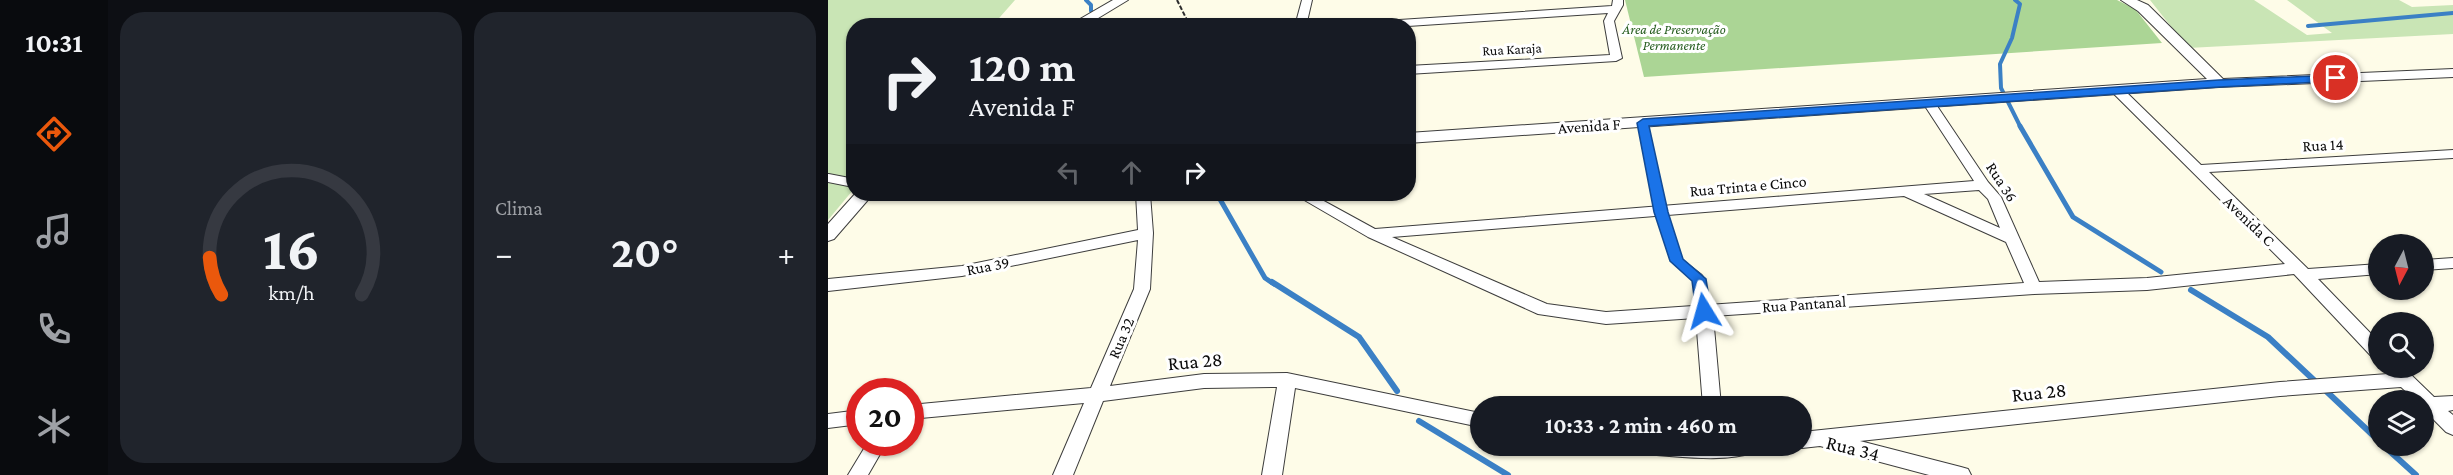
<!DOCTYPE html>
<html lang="pt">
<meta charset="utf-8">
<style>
body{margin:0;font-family:"Crimson Pro",serif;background:#20242c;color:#f1f3f6;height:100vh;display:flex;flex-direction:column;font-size:22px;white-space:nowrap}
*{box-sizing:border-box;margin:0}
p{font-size:20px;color:#9ea1a6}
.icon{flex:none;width:33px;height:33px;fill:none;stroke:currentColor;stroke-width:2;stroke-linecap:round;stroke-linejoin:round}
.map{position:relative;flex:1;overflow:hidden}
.sheet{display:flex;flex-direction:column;gap:12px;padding:12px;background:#0d0f14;width:720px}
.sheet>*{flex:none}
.hud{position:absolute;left:18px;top:18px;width:570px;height:183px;border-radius:24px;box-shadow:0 2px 4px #0004;background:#171b24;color:#f1f3f6;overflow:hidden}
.needle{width:39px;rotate:187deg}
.tools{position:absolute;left:1540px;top:234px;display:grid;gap:12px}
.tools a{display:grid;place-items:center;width:66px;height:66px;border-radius:50%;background:#171b24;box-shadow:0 2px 4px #0004;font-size:30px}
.speed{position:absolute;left:18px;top:378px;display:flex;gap:12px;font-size:30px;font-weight:700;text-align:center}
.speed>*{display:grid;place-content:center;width:78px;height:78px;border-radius:50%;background:#171b24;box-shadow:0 2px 4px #0004;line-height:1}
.speed .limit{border:9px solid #d22;background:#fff;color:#111}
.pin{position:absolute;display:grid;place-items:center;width:51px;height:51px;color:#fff;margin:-26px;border:3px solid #fff;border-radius:50%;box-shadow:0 2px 6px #0007}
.me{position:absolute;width:66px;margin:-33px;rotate:352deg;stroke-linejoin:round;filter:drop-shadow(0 0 4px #0008)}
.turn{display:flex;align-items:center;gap:21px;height:126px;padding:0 24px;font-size:27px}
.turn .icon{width:78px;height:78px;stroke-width:2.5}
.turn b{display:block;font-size:42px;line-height:51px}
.lanes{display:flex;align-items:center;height:57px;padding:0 24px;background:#0003;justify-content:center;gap:30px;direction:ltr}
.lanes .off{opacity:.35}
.big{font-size:45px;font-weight:700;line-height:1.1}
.sheet .tile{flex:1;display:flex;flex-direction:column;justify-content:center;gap:9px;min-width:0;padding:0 21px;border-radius:24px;background:#20242c}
.sheet .dial{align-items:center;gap:0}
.dial svg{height:156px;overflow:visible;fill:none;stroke:#363941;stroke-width:7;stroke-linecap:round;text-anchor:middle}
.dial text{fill:#f1f3f6;stroke:none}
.heat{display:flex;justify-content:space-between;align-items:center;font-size:33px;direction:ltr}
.sheet .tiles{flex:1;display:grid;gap:12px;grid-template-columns:repeat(2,1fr)}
.trip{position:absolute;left:642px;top:396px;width:342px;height:60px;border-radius:30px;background:#171b24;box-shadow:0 2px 4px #0004;font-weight:700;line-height:60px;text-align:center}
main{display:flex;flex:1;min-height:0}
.tab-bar{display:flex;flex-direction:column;width:108px;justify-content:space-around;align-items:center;background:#090b0e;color:#9ea1a6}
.tab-bar .icon{width:42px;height:42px}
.tab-bar .active{color:#ea580c}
.tab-bar b{font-size:27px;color:#f1f3f6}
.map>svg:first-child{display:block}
.green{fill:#c9e5b5}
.forest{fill:#abd595}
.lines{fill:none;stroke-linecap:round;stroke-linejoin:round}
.stream-far2{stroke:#3b80c5;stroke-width:4}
.stream-far1{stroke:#3b80c5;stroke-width:5}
.stream{stroke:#3b80c5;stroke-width:6}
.service-far2-casing{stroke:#3d3d3d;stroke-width:8}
.service-far1-casing{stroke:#3d3d3d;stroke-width:10}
.service-casing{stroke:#3d3d3d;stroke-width:11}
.minor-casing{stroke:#3d3d3d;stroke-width:2}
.tertiary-casing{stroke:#3d3d3d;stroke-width:2}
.path{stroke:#2c2c2c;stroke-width:2;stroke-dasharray:4.5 2;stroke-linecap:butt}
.service-far2{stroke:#fff;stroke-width:6}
.service-far1{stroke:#fff;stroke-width:8}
.service{stroke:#fff;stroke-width:9}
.minor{fill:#fff;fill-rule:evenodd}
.tertiary{fill:#fff;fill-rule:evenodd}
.route{fill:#1a73e8;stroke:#114b97;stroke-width:1.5}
.labels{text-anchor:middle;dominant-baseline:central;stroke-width:6;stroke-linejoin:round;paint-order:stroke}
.far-park-label{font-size:14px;font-style:italic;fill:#265d1f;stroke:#fff}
.far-street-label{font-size:14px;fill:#0a0a0a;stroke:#fff}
.street-label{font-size:16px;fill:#0a0a0a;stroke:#fff}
.near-street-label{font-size:20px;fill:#0a0a0a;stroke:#fff}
</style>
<main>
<nav class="tab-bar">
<b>10:31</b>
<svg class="icon active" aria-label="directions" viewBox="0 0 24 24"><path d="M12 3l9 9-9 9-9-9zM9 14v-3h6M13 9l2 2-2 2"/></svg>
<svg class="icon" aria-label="music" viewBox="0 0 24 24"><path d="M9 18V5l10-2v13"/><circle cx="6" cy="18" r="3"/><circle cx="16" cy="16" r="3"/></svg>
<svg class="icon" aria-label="phone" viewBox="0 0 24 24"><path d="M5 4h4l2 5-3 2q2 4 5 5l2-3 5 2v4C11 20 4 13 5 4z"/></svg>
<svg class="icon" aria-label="climate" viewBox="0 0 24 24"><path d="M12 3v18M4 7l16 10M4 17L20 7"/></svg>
</nav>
<section class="sheet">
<div class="tiles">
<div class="tile dial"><svg viewBox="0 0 100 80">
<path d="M14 69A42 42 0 1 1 86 69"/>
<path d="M14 69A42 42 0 0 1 8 50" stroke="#ea580c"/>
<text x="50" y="56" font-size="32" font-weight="700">16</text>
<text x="50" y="72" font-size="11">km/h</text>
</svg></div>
<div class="tile"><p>Clima</p>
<div class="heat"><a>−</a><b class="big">20°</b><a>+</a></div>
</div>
</div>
</section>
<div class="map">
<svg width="1625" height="475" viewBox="0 0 1625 475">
<rect width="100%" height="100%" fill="#fefce8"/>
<!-- green -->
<path class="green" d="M0,0H187L165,25L26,26L25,190L0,220Z
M1322,0H1426L1479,35L1504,33L1459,0H1571L1584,7L1625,5V34L1360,48Z"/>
<!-- forest -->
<path class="forest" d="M797,0H1289L1307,9L1334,43L816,77Z"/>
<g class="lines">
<!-- stream-far2 -->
<path class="stream-far2" d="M258,0L263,5V11
M1187,0L1192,4L1184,38L1172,64L1173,88L1193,128
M1480,26L1625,13"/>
<!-- stream-far1 -->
<path class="stream-far1" d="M1192,126L1245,217L1333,272
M389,194L437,278L446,284"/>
<!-- stream -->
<path class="stream" d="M444,282L531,337L569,391
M1363,290L1440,337L1489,383
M1496,389L1551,441
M591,421L680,475
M1556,446L1588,475"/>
<!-- service-far2 casing -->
<g class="service-far2-casing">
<path id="service-far2" d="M815,123L816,128"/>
</g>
<!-- service-far1 casing -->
<g class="service-far1-casing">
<path id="service-far1" d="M816,126L833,211L849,261L871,278L872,284
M0,178L26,183"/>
</g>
<!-- service casing -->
<g class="service-casing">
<path id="service" d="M872,282L876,311"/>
</g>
<!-- minor casing -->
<g class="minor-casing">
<path id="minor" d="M474,0H484L478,26H467Z
M785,0H795V5L786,21L794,58L788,61L580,74V66L782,55L776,21L780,13L580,26H520L525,23L784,6Z
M1290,87L1294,88L1373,165L1625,150V158L1381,172L1480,269L1551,264V274L1490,279L1551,342V359L1545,358L1466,274L1319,290L1206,294L885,316L893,406H875L868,318L778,324L710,314L540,237L466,194H483L547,229L1146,181L1095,103L1101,99L1105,100L1160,182L1173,197L1211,282L1319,278L1457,264L1286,94L1284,91ZM1151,190L1160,199L1172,228L1096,194ZM1076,196L1178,242L1196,283L778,312L719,304L564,237Z
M308,194H322L325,233L322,289L282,386L376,374L459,373L652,413V427L467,388L454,475H434L449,387L376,388L275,401L245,475H225L256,403L82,419V405L263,388L306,289L310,240L134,276L0,291V279L134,266L310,230Z
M1625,258V268L1596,270V260Z
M1557,368H1576L1606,397L1625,396V410L1620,411L1625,415V435L1618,432L1596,410V400H1587L1573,387L1452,396L1032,441L1133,467L1140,469L1143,475H1101L992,446L974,448L967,446H974V432L1452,382L1560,374Z
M32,410V424L0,428V414Z
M40,442H59L40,475H20Z
M802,446H929L927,452C892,464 847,455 811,454L804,452Z"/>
</g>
<!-- tertiary casing -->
<g class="tertiary-casing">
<path id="tertiary" d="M285,0H300L257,26H240Z
M1293,0H1309L1320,5L1395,79L1625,69V77L1391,87L580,143V133L1379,79L1310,11Z
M27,194H45L6,239L0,241V224Z"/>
</g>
<!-- path -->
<path class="path" d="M349,0L362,26"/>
<!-- service-far2 -->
<use href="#service-far2" class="service-far2"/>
<!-- service-far1 -->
<use href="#service-far1" class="service-far1"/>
<!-- service -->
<use href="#service" class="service"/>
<!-- minor -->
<use href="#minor" class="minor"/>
<!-- tertiary -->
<use href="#tertiary" class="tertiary"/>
</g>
<!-- route -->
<path class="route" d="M1508,75L1513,78L1512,81L1391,87L821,126L840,212L855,259L878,279L883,311L881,315H870L868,311L864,281L842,261L826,212L809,123L815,119L1391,80Z"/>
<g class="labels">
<!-- far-park labels -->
<g class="far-park-label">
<text x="846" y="29">Área de Preservação<tspan x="846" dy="16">Permanente</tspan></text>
</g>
<!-- far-street labels -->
<g class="far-street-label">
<text transform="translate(684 49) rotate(-3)">Rua Karaja</text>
</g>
<!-- street labels -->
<g class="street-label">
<text transform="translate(761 126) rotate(-4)">Avenida F</text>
<text transform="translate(1495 145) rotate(-3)">Rua 14</text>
<text transform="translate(1174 182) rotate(57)">Rua 36</text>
<text transform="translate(920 186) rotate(-5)">Rua Trinta e Cinco</text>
<text transform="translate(1421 221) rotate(44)">Avenida C</text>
<text transform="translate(160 266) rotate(-11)">Rua 39</text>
<text transform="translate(976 304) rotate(-4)">Rua Pantanal</text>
<text transform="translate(293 338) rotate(-67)">Rua 32</text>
</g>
<!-- near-street labels -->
<g class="near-street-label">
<text transform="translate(367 361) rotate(-5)">Rua 28</text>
<text transform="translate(1211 392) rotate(-6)">Rua 28</text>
<text transform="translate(1025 448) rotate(14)">Rua 34</text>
</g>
</g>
</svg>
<div class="tools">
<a><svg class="needle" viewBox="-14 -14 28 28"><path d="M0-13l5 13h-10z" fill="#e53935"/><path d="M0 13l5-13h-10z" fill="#9ea1a6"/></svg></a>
<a><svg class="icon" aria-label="search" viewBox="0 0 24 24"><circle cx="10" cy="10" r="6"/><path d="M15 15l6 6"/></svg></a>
<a><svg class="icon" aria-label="layers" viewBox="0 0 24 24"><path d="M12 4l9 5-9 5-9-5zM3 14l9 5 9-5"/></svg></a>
</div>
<div class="speed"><div class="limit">20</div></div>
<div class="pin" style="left:1508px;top:78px;background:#d93025"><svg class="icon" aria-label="arrive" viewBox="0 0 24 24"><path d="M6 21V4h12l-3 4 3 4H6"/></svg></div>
<svg class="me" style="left:876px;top:311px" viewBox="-20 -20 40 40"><path d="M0-17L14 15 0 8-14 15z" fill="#1a73e8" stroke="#fff" stroke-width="4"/></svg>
<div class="trip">10:33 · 2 min · 460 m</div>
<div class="hud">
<div class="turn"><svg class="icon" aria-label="right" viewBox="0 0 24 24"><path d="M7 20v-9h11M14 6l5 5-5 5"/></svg><div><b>120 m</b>Avenida F</div></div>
<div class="lanes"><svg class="icon off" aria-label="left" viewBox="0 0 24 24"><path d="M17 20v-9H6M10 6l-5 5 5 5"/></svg><svg class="icon off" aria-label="ahead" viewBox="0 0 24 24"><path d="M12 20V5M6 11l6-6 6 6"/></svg><svg class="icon" aria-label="right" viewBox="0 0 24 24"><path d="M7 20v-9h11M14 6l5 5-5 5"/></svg></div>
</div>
</div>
</main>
